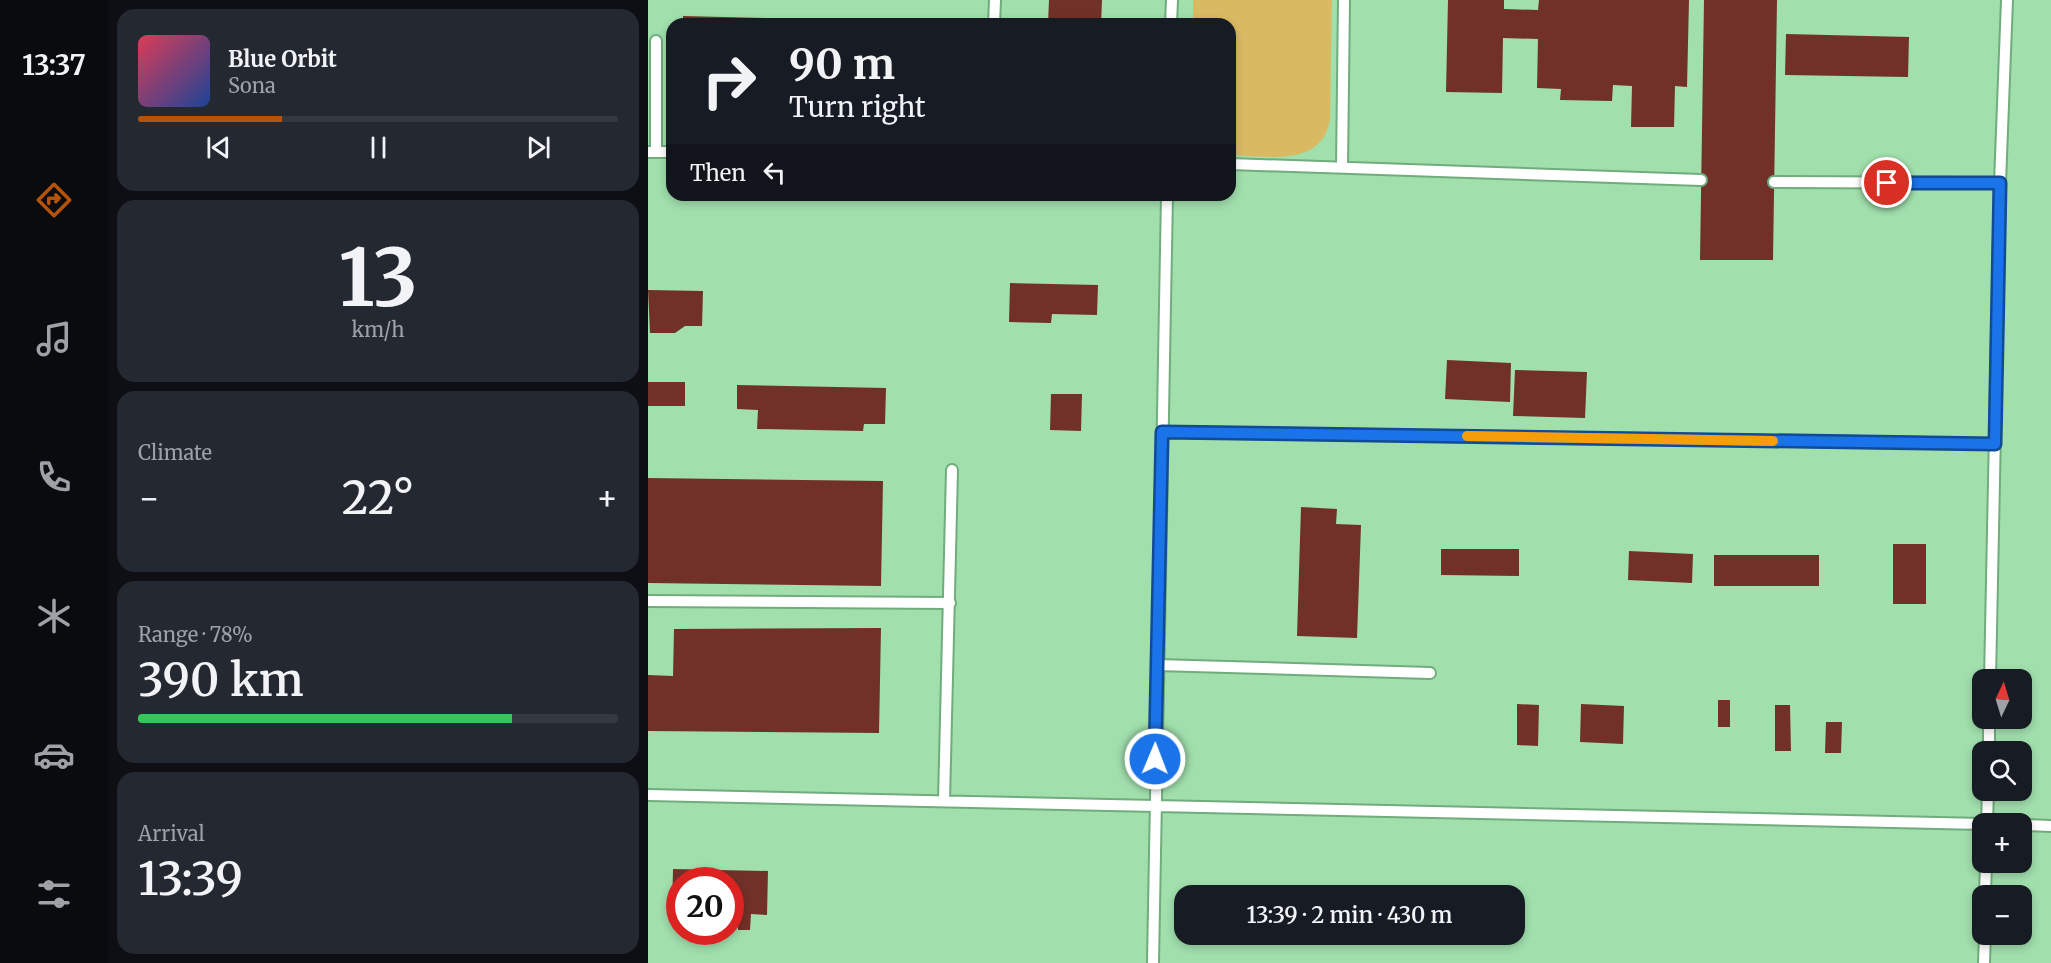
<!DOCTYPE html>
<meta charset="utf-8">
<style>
body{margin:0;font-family:Merriweather,serif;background:#242831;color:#f1f3f6;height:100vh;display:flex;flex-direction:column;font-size:22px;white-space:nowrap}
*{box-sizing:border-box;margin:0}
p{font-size:20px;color:#9ea1a6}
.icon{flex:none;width:33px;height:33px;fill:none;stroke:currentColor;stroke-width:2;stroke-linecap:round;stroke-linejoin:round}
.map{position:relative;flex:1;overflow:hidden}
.details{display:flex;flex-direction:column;gap:9px;padding:9px;background:#0d0f14;width:540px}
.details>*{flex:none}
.guide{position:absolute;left:18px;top:18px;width:570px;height:183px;border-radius:18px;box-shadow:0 3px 9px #0003;background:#171b24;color:#f1f3f6;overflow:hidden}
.needle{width:39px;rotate:4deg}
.buttons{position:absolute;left:1324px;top:669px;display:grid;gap:12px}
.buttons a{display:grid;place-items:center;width:60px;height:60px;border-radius:12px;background:#171b24;box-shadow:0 3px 9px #0003;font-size:30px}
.speed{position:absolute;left:18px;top:867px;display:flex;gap:12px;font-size:30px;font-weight:700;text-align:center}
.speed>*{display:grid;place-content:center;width:78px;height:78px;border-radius:50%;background:#171b24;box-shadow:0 3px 9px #0003;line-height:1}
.speed .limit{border:9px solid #d22;background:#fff;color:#111}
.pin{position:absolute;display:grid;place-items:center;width:51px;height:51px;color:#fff;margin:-26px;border:3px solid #fff;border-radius:50%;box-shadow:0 2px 6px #0007}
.me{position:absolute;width:66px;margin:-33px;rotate:1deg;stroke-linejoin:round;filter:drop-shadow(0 0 4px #0008)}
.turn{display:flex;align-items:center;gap:21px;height:126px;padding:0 24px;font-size:27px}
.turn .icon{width:78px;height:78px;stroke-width:2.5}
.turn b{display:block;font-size:42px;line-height:51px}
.then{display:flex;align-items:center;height:57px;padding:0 24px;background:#0003;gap:12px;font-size:22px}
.big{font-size:45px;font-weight:600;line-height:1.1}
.details .card{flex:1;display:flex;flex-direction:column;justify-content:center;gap:9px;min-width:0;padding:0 21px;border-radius:18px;background:#242831}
.details .dial{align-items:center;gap:0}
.dial b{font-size:78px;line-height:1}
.song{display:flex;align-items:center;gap:18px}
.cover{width:72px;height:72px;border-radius:9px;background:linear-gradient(135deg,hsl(350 70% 55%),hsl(220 70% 35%))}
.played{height:6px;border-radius:3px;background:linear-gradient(90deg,#b45309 30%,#363941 30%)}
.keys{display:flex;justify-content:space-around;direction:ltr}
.heat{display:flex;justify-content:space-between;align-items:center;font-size:33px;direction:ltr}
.charge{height:9px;border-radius:4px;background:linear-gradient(90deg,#34c759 78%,#363941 0)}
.trip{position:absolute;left:526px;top:885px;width:351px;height:60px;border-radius:18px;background:#171b24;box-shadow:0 3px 9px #0003;font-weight:600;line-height:60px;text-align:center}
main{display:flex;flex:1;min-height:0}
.tab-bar{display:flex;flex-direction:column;width:108px;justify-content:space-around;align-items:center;background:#090b0e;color:#9ea1a6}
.tab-bar .icon{width:42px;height:42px}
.tab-bar .on{color:#b45309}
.tab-bar b{font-size:27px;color:#f1f3f6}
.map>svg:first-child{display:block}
.green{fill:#d9ba63}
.building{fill:#723128}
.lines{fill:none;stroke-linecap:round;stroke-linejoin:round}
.service-casing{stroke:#70ac7c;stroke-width:14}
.service{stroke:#fff;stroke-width:10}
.route-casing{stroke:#114b97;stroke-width:15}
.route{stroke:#1a73e8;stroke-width:10}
.slow{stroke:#f59e0b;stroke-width:10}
</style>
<main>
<nav class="tab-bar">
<b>13:37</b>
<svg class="icon on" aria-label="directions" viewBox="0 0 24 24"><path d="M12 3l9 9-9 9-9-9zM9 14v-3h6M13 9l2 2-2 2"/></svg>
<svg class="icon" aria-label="music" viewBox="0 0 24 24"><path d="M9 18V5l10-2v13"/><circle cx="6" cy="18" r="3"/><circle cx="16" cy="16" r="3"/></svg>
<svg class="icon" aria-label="phone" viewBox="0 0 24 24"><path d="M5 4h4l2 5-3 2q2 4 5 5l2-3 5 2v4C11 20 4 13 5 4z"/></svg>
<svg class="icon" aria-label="climate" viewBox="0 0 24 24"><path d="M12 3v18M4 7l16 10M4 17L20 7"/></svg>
<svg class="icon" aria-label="car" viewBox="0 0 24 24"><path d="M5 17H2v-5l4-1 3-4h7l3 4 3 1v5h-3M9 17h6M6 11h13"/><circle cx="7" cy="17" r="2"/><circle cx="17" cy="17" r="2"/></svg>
<svg class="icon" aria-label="filters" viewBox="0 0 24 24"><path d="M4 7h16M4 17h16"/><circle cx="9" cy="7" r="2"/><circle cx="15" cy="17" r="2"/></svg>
</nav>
<section class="details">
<div class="card">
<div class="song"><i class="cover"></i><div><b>Blue Orbit</b><p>Sona</p></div></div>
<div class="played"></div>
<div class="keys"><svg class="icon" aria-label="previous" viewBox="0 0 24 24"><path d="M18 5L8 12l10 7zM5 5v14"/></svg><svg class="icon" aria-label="pause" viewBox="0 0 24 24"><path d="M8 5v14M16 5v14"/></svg><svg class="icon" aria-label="next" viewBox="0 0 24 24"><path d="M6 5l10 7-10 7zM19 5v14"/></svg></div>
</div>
<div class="card dial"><b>13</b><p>km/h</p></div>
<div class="card"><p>Climate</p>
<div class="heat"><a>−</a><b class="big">22°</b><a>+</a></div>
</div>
<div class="card"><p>Range · 78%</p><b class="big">390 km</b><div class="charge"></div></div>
<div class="card"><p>Arrival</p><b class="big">13:39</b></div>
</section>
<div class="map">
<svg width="1403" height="963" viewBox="0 0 1403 963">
<rect width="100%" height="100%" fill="#a1dfad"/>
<!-- green -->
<path class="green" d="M545,0H684L682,119C675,168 618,156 582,155V24H545Z"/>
<!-- building -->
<path class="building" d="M401,0H454L453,24H400Z
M800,0H856V9L890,10L891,0H1041L1039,87L1027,86L1026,127H983L984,86L965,85L964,101L912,100L913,89L889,88L890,39L855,38L854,93L798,92Z
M1056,0H1129L1125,260H1052Z
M35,16L198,20V24H35Z
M1138,34L1261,37L1260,77L1137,75Z
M362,283L450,285L449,315L404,314L403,323L361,322Z
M0,290L55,291L54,326H37L27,333H2Z
M799,360L863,363L862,402L797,399Z
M867,370L939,372L937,418L865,416Z
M0,382H37V406H0Z
M89,385L238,388L237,424H216L215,431L109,429L110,410L89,409Z
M403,394H434L433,431L402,430Z
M0,478L235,481L233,586L0,583Z
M653,507L689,509L688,524L713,525L709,638L649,636Z
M1245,544H1278V604H1245Z
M793,549H871V576L793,575Z
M981,551L1045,554L1044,583L980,580Z
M1066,555H1171V586H1066Z
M233,628L231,733L0,731V675L25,676L26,629Z
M1070,700H1082V727H1070Z
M869,704L891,705L890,746L869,745Z
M933,704L976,706L975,744L932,742Z
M1127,705H1142L1143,751H1127Z
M1178,722H1194L1193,753H1177Z
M25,869L120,871L119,915L103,914L102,930H90V915H82V880H32V913H24Z"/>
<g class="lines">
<!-- service casing -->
<g class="service-casing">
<path id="service" d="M346,24L347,0
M523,24L524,0
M0,152H24
M8,152V41
M582,164L1053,180
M694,167L696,0
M1126,182L1352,183
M514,432L1347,444
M0,601L302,603
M509,665L782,673
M1342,680L1352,183L1359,0
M1341,752V718
M0,795L1335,824
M296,801L304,470
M1339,824L1340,790
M1374,825L1403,826
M1337,896L1338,862
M505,963L519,195
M1336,963L1337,934"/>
</g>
<!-- service -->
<use href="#service" class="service"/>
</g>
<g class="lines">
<!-- route casing -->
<g class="route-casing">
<path id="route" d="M507,759L514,432L1347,444L1352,183H1239"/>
</g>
<!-- route -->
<use href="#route" class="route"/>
<!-- slow -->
<path class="slow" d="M819,436L1125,441"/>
</g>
</svg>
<div class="buttons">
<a><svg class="needle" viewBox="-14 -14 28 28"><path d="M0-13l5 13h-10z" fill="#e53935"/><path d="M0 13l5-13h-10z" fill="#9ea1a6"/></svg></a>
<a><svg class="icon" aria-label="search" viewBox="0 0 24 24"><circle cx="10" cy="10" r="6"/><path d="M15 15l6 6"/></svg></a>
<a>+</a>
<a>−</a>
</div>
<div class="speed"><div class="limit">20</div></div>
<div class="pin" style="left:1239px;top:183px;background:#d93025"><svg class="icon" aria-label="arrive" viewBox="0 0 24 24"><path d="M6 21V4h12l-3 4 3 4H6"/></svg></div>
<svg class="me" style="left:507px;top:759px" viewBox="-20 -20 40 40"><circle r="17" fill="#1a73e8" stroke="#fff" stroke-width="3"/><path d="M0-11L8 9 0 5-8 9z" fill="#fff"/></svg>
<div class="trip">13:39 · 2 min · 430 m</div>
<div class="guide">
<div class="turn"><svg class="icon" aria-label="right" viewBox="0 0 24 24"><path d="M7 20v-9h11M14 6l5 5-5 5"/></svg><div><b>90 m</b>Turn right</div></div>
<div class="then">Then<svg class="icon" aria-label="left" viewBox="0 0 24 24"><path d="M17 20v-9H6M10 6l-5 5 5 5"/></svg></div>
</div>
</div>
</main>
